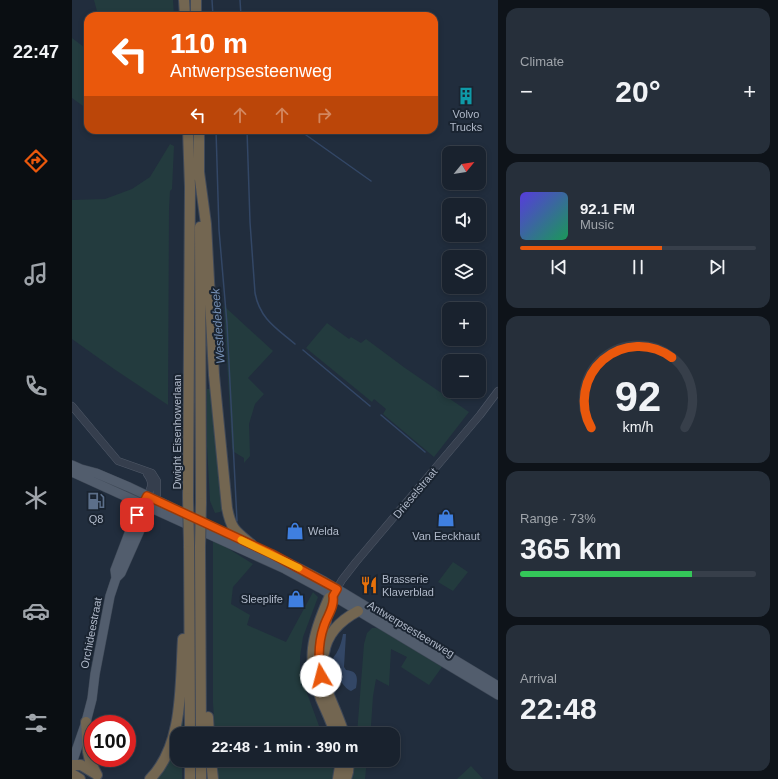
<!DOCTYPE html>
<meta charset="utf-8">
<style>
body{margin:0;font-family:Arial,sans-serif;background:#262f3a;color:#f1f3f6;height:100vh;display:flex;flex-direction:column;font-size:15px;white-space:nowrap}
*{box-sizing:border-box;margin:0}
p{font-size:13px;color:#9fa4aa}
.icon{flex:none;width:22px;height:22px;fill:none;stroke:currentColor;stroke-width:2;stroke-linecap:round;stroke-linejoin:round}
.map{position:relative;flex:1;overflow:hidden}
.sheet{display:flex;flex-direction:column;gap:8px;padding:8px;background:#0e1319;width:280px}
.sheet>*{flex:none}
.banner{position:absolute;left:12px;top:12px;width:354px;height:122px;border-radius:12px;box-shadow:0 2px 6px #0003,0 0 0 1px #373f4a;background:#ea580c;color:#fff;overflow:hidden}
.needle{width:26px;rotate:60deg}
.controls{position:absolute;left:370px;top:146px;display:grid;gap:8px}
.controls a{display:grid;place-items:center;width:44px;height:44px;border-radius:8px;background:#19222e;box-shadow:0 2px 6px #0003,0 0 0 1px #373f4a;font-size:20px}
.speed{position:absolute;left:12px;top:715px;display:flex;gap:8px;font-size:20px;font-weight:700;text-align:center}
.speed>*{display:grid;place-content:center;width:52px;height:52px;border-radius:50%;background:#19222e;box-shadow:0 2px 6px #0003,0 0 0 1px #373f4a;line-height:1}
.speed .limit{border:6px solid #d22;background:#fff;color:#111}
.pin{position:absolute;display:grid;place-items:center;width:34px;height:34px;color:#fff;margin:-17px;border-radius:8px;box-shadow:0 2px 6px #0006}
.me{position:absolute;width:44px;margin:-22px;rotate:352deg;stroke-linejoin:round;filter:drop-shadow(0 0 3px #0008)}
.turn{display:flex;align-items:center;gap:14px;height:84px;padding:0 20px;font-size:18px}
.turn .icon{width:52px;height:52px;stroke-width:2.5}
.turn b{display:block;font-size:28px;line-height:34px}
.lanes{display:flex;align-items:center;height:38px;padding:0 20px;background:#0003;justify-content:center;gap:20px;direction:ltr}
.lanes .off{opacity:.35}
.big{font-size:30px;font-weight:700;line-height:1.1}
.sheet .tile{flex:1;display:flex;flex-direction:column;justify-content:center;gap:6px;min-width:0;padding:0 14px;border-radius:12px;background:#262f3a}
.sheet .dial{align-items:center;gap:0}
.dial svg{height:104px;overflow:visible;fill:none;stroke:#373f4a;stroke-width:7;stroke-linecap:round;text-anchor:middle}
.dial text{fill:#f1f3f6;stroke:none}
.song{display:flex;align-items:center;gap:12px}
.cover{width:48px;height:48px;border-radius:6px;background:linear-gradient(135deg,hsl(250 70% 55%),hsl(150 70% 35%))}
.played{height:4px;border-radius:2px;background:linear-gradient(90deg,#ea580c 60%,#373f4a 60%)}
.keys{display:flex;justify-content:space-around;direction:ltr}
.heat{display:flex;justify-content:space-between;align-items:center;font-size:22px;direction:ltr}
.charge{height:6px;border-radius:3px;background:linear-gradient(90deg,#34c759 73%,#373f4a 0)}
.trip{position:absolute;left:98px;top:727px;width:230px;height:40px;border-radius:12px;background:#19222e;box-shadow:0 2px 6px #0003,0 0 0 1px #373f4a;font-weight:700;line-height:40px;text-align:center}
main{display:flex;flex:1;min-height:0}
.dock{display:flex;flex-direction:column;width:72px;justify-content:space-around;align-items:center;background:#0a0e12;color:#9fa4aa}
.dock .icon{width:28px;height:28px}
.dock .on{color:#ea580c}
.dock b{font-size:18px;color:#f1f3f6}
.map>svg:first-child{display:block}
.green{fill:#233b3e}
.water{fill:#334766}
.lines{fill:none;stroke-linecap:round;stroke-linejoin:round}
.stream{stroke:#334766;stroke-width:1.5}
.minor-casing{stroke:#505968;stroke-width:8}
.major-casing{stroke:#3e4856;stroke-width:10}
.highway-casing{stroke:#404958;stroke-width:12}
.minor{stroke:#353e4d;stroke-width:7}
.major{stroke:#525d6d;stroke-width:9}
.highway{stroke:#736651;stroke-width:10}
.highway-bridge-casing{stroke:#404958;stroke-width:12;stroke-linecap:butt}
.highway-bridge{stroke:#736651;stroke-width:10}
.route-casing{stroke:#983908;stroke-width:10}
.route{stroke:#ea580c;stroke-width:7}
.slow{stroke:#f59e0b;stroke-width:7}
.labels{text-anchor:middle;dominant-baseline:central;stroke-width:4;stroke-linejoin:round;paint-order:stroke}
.poi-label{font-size:11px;fill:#b0b9c9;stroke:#1a2431}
.street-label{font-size:11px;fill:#b0b9c9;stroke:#1a2431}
.water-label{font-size:12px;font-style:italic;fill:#758fb3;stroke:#1a2431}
</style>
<main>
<nav class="dock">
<b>22:47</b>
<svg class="icon on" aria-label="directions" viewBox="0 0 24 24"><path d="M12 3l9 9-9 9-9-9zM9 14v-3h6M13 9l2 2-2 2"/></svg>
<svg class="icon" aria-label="music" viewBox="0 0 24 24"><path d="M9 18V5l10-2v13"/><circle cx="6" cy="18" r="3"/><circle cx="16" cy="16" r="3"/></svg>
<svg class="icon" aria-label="phone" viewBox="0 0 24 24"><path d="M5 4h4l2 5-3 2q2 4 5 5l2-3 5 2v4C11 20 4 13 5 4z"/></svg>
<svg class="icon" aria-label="climate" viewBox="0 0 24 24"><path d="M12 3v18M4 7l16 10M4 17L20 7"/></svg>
<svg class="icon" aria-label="car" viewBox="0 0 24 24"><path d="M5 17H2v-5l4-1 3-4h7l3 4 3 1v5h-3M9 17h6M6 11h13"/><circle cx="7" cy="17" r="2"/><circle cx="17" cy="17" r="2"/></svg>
<svg class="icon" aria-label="filters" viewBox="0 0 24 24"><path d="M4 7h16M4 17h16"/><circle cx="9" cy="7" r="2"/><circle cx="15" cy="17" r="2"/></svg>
</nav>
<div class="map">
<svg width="426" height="779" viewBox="0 0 426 779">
<rect width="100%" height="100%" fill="#212d3d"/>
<!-- green -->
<path class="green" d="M22,0H101L102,16L26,15Z
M0,38L16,50V98L11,106L0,98Z
M98,144L102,146L100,189L98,191L97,209L96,405L42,369L0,339V200L33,199L60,189L78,177Z
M152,306L201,351L176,378L192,394L183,404L177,424L178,456L172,463V458L162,452L160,448Z
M255,323L277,339L279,337L289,343L294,339L333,368L397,412L362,457L311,414L314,409L302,399L300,402L234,348Z
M135,389H141L151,509L148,512L143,513L138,501L135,447Z
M141,539L181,564L161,587L159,604L178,615L175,625L214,642L241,592L246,597L231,637L228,657V674L250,734H143L141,703Z
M381,562L396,572L381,591L366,582Z
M300,628H304L308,629L370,667L357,685L329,667L335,657L319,649L317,686L304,679L301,696L299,726L314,727L319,732L318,733L314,730L309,734H285L292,644L295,633Z
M109,721L111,722V734H105V760H110V779H83Z
M144,760H259L262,773L260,779H146Z
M283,760H295L293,779H280Z
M399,766L411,779H385Z"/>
<!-- water -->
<path class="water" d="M271,634H274L272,667L274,670C286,671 286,678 284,688L279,691C271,688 261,670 261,660C261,656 264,655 265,652C268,647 270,640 271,634Z"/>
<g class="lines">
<!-- stream -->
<path class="stream" d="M140,0L141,16
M168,0L169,16
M144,130L147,230L155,324L165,521
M175,130L178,222L183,293C188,319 204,328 223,344
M227,130L299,181
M231,350L298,406
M309,415L353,452"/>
<!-- minor casing -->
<g class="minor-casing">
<path id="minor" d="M0,406L46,461L80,473L85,481V497L84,500
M75,474C81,482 80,487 75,496
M263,592L270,580L284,562L408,415L426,391"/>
</g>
<!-- major casing -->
<g class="major-casing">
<path id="major" d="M0,465L9,469L24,473L57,487L227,568L252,581L426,686
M0,472L213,569L248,588L426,695
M44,578L49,573L73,519L83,503
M0,763L14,722L20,699L23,674L38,596L44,578L43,570L59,528L74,499"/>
</g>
<!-- highway casing -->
<g class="highway-casing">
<path id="highway" d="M112,0L113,16
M124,0V16
M116,130L118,187L116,498
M127,130V177
M127,172L134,224L142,375L155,508C159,529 163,531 179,544
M128,227L129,503
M117,542L118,734
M128,547L129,734
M261,596L257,598C240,636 234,660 249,699C254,711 260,722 263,734
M254,621C235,669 259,691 272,734
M252,653C255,633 269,620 286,611
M136,717L137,734
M14,722L16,752L18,761L25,775
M118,760V779
M139,760L141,779
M0,765H9L24,774
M0,774L8,779
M78,779C112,745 108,684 111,639
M129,779V760
M266,779L269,760
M274,779L276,772L277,760"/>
</g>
<!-- minor -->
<use href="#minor" class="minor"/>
<!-- major -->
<use href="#major" class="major"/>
<!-- highway -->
<use href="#highway" class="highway"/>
<!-- highway-bridge casing -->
<g class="highway-bridge-casing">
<path id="highway-bridge" d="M116,498L117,542
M128,547L129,503"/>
</g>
<!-- highway-bridge -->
<use href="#highway-bridge" class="highway-bridge"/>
</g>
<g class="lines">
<!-- route casing -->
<g class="route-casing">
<path id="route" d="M65,515L75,496L200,554L265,589L261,596C263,607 255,616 252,626C246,643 246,659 249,676"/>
</g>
<!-- route -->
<use href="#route" class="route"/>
<!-- slow -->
<path class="slow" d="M169,540L227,568"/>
</g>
<!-- icons -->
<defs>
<g id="building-bare" transform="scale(1.38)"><path d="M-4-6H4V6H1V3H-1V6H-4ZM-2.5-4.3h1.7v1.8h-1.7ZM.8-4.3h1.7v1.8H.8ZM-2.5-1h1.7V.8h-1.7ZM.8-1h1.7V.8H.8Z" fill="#0f9aa8" stroke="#1a2431" stroke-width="2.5" paint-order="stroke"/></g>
<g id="fuel-bare" transform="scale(1.38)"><path d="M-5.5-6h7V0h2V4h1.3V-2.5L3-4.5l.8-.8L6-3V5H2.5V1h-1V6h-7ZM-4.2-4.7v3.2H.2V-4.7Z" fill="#5c6f8a" stroke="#1a2431" stroke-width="2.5" paint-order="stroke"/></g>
<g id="shop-bare" transform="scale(1.38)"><path d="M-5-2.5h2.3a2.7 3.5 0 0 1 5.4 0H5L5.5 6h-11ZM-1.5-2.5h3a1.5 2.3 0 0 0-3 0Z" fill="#3f7fe0" stroke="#1a2431" stroke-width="2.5" paint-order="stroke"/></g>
<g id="restaurant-bare" transform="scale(1.38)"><path d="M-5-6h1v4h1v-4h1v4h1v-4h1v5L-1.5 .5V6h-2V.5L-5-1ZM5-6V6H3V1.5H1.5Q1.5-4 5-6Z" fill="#e8710a" stroke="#1a2431" stroke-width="2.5" paint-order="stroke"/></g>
</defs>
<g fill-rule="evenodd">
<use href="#building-bare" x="394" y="96"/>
<use href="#fuel-bare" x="24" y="501"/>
<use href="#shop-bare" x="374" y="518"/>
<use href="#shop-bare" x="223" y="531"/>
<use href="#restaurant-bare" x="297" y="585"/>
<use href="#shop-bare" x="224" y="599"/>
</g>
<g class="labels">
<!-- poi labels -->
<g class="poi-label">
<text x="394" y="114">Volvo<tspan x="394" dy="13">Trucks</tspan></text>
<text x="24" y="519">Q8</text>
<text x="236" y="531" text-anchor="start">Welda</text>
<text x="374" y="536">Van Eeckhaut</text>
<text x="310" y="579" text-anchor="start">Brasserie<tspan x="310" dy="13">Klaverblad</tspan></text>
<text x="211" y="599" text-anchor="end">Sleeplife</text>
</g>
<!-- street labels -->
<g class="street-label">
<text transform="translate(105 432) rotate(-90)">Dwight Eisenhowerlaan</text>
<text transform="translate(343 493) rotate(-50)">Drieselstraat</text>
<text transform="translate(339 629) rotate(31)">Antwerpsesteenweg</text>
<text transform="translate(19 633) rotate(-79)">Orchideestraat</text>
</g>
<!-- water labels -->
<g class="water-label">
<text transform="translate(146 326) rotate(-94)">Westledebeek</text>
</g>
</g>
</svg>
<div class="controls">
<a><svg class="needle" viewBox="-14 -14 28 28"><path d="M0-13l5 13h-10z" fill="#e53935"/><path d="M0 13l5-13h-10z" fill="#9fa4aa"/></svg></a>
<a><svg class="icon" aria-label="sound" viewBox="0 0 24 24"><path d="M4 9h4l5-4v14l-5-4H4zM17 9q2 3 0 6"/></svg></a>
<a><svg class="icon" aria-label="layers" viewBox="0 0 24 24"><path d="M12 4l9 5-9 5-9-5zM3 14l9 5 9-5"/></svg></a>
<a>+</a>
<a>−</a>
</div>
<div class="speed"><div class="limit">100</div></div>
<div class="pin" style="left:65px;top:515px;background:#d93025"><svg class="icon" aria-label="arrive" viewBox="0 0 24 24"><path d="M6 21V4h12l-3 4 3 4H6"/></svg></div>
<svg class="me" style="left:249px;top:676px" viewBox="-20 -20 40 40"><circle r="19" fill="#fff"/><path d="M0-13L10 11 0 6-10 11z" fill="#ea580c"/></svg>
<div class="trip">22:48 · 1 min · 390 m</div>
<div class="banner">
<div class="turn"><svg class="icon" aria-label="left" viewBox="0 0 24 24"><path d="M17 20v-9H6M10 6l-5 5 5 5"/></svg><div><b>110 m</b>Antwerpsesteenweg</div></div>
<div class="lanes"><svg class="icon" aria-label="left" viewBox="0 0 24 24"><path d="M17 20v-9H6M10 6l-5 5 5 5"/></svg><svg class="icon off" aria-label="ahead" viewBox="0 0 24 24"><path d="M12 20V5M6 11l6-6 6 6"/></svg><svg class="icon off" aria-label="ahead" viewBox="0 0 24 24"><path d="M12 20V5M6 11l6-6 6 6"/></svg><svg class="icon off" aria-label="right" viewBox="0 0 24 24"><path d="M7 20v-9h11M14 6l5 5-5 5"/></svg></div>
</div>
</div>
<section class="sheet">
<div class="tile"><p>Climate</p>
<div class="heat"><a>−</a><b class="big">20°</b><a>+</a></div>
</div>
<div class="tile">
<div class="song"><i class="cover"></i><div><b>92.1 FM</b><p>Music</p></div></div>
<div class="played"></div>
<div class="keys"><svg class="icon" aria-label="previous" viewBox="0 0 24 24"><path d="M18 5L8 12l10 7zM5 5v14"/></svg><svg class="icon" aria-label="pause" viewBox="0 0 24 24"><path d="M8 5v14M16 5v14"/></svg><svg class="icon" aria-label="next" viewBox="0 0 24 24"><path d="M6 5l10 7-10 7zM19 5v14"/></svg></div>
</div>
<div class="tile dial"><svg viewBox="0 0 100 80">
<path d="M14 69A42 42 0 1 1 86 69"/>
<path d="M14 69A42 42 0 0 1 76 15" stroke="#ea580c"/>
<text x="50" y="56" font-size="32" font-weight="700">92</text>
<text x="50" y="72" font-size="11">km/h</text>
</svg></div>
<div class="tile"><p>Range · 73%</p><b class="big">365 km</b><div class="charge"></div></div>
<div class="tile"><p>Arrival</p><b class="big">22:48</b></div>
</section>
</main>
